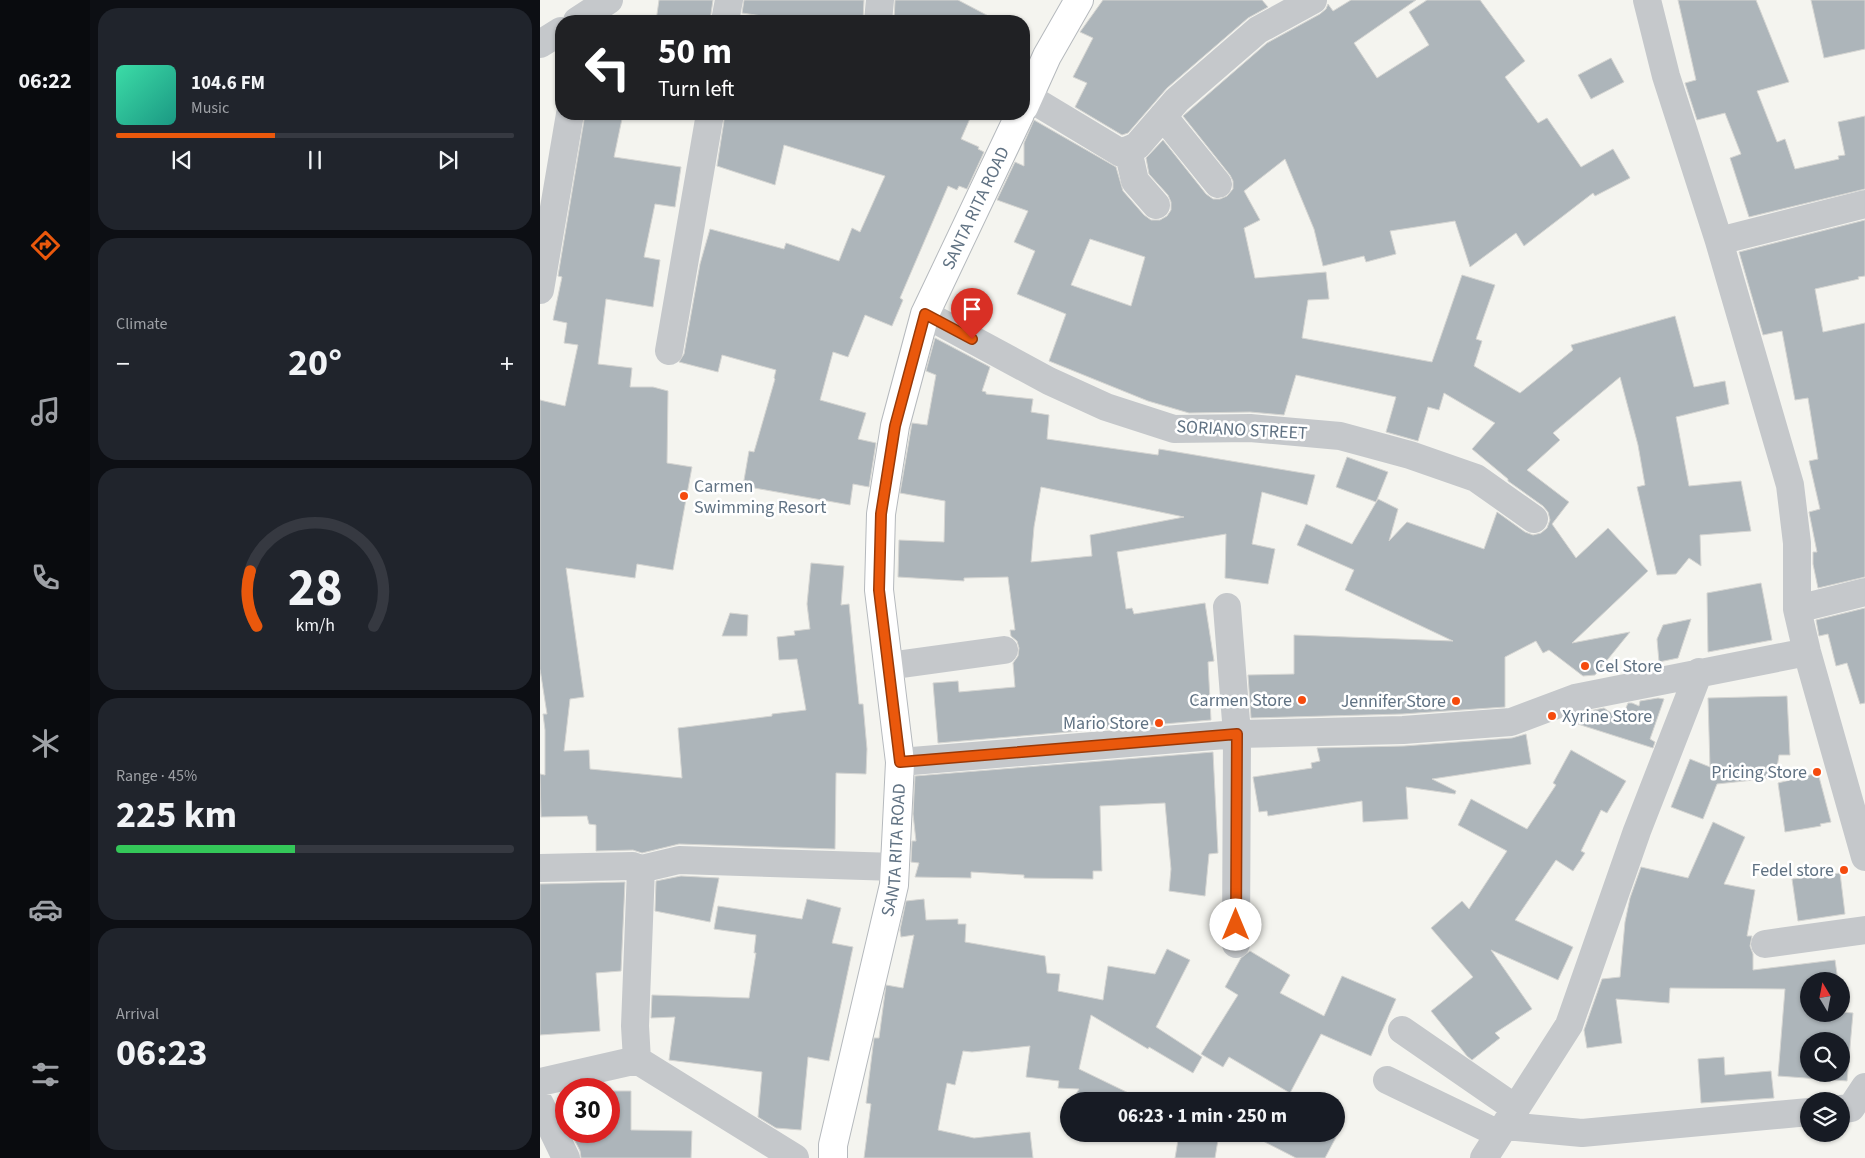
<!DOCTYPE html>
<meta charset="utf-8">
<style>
body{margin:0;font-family:"Source Sans 3",sans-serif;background:#20242c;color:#f1f3f6;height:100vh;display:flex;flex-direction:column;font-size:19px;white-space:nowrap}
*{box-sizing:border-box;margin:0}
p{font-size:16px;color:#9ea1a6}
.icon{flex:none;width:28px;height:28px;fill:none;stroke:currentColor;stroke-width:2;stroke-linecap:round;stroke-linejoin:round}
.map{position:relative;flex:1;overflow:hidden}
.details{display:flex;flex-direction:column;gap:8px;padding:8px;background:#0d0f14;width:450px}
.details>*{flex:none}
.hud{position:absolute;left:15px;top:15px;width:475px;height:105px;border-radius:20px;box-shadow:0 1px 4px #0004;background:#202124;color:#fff;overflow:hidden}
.needle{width:32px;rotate:350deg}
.fabs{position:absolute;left:1260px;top:972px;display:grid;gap:10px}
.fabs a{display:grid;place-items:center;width:50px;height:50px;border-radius:50%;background:#171b24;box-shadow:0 1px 4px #0004;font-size:25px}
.speed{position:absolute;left:15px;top:1078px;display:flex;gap:10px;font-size:25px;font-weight:700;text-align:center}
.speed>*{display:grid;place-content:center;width:65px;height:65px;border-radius:50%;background:#171b24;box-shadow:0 1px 4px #0004;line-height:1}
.speed .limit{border:8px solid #d22;background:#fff;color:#111}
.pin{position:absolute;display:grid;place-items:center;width:42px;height:42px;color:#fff;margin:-51px -21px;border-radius:50% 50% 50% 0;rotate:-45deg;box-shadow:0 0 5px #0007}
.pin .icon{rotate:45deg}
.me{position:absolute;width:55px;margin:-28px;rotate:0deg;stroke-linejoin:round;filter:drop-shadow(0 0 4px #0008)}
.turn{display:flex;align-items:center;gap:18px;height:105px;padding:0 20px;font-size:22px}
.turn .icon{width:65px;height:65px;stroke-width:2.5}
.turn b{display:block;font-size:35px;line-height:42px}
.big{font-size:38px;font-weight:700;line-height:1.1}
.details .widget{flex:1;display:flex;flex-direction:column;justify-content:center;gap:8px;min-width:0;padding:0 18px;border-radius:20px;background:#20242c}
.details .dial{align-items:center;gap:0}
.dial svg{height:130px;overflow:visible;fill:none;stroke:#363941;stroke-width:7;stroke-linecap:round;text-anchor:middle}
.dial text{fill:#f1f3f6;stroke:none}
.song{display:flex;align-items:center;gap:15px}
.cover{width:60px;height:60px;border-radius:8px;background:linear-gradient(135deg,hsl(160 70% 55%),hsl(170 70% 35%))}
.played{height:5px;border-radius:2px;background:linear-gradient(90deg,#ea580c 40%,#363941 40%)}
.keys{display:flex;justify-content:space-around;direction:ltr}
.heat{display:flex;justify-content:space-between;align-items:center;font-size:28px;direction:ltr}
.charge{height:8px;border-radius:4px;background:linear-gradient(90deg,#34c759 45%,#363941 0)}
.trip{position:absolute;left:520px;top:1092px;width:285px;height:50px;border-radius:25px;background:#171b24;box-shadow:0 1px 4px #0004;font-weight:700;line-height:50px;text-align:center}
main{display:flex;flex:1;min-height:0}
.dock{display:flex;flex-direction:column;width:90px;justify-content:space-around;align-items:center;background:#090b0e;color:#9ea1a6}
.dock .icon{width:35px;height:35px}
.dock .selected{color:#ea580c}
.dock b{font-size:22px;color:#f1f3f6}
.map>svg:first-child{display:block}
.building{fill:#adb5ba;stroke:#d5d5d2;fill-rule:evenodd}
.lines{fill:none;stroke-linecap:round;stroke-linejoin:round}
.major-casing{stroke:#b5b9bd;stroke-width:30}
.minor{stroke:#c5c8cb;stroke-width:28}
.major{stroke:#fff;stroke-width:28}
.route-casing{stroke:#983908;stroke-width:12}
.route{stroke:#ea580c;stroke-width:9}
.poi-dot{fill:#f54b0e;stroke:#fff;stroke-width:2}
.labels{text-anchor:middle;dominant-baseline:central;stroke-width:5;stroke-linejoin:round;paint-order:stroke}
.street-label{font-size:18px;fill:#607283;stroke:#fff}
.poi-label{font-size:18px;fill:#607283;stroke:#fff;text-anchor:end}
</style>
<main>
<nav class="dock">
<b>06:22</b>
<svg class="icon selected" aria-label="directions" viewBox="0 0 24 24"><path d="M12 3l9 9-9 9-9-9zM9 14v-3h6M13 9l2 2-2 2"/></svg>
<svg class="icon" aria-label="music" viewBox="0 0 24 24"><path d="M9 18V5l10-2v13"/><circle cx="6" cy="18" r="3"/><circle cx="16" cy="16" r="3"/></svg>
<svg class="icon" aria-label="phone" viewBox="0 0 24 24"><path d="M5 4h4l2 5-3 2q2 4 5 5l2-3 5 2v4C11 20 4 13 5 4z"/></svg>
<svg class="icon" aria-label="climate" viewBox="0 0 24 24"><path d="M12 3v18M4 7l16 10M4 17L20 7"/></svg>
<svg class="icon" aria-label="car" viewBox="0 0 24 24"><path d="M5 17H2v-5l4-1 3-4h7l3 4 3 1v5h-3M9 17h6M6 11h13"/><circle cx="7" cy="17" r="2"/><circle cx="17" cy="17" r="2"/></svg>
<svg class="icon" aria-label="filters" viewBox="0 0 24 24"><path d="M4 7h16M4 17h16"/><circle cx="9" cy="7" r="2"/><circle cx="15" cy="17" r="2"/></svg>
</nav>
<section class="details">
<div class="widget">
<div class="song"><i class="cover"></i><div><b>104.6 FM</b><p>Music</p></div></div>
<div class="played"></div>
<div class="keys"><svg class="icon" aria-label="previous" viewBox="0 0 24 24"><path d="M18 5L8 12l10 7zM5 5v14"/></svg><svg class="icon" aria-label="pause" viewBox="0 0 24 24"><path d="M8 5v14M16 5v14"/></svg><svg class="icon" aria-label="next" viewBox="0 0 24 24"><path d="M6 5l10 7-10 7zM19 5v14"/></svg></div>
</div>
<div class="widget"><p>Climate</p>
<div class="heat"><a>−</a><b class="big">20°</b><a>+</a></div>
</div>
<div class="widget dial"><svg viewBox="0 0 100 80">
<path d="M14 69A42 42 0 1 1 86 69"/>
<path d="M14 69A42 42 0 0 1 10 35" stroke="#ea580c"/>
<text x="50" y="56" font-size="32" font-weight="700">28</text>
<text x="50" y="72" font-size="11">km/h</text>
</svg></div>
<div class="widget"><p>Range · 45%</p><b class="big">225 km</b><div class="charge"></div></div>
<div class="widget"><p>Arrival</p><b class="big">06:23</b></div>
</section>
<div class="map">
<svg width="1325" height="1158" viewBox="0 0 1325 1158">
<rect width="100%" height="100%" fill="#f4f4ef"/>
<!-- building -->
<path class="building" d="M119,0H173L170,21H116Z
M204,0H324L323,21H256L202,13Z
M355,0H418L458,21H354Z
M563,0H722L728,7L708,18L627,88L588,133L582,135L535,107L547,83L533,77L553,38L540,32Z
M811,0H876L814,43L837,78L889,45L869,12L887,0H940L985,61L965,77L998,123L1007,118L1041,167L1073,149L1090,178L1055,196L1053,193L984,246L976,233L930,267L915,221L850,231L856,254L826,262L824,256L783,266L774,229L745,159L704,191L720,220L704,228L715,278L786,272L789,299L768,300L762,338L892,362L922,275L955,285L936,339L942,341L934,366L980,393L1033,350L1031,345L1135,316L1154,387L1185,381L1189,404L1136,417L1149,486L1201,481L1211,531L1160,535L1161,566L1149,558L1136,574L1117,575L1097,487L1105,485L1098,445L1080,377L1013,433L1020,440L987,470L1029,502L1012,524L1036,558L1068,528L1108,571L1032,643L1090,632L1055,675L1043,676L1009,650L1003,653L996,641L965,657V707L862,714L711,718L708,675L754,674V635L913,641L805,590L814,570L757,545L766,524L812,544L838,499L858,509L849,541L867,522L944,549L957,512L985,532L993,535L1001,533L1007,528L1010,520L1008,512L1003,506L968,481V479L932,449L955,423L904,393L899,410L888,407L878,441L846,432L856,397L756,375L744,415L710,412L649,413L608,401L509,361L526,314L477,294L495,251L474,242L488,211L457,200L475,162L484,166V143L494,120L576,167L583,191L604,215L611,220H620L627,216L631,210V202L628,195L609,174L606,158L623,140L666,194L673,199H680L687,196L693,189V181L690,175L643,116L727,43L780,14L786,9L788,4L793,11ZM550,239L605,257L591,306L531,285Z
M1138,0H1216L1249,82L1217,91L1237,142L1245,139L1255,169L1299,159L1298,156L1305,155L1298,122L1325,116V189L1209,217L1190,158L1201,154L1185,113L1157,120L1145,83L1156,80Z
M1271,0H1325V49L1284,58Z
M1071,58L1084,82L1051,99L1038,75Z
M45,114H83L74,157L141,167L135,207L115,204L104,257L120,260L113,307L66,299L58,364L92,368L90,387H113L128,391L127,463L152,467L133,570L97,564L95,578L26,568L44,697L30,699L24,751L49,750L50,769L142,778L138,728L232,716V714L266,710L257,659L239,660L237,637L255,635L254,631L270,629L267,604L271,563L304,566L301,605L309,604L319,704H323L327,749L326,774L296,773L295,849L139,844L102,853L93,850L56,851V825L49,824L47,816L1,817L0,774L5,775V730L3,714H7L0,669V400L25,406L38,345L24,343L27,323L13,320L22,277L18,276Z
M185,114H264L283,119L285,114H432L421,139L439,147L438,149L444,152L427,189L419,186L417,190L408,186L360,298L363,300L352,326L325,315L308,357L293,352L280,400L326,413L318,439L336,443L329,487L313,484L310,505L203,486L209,451L214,452L235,379L234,378L236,370L182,355L178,372L139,362L144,354L160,264L170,229L244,249L246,243L299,261L312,228L320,232L345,176L244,145L235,185L177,166Z
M1325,220V276L1318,277L1319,279L1275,289L1283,332L1325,323V577L1278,588L1273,564V552H1277L1269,512L1280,509L1269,461L1278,459L1268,398L1255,400L1242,331L1223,335L1199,252Z
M395,338L450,367L442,391L446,392V394L493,399L491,412L509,415L507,439L618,455L619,449L775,475L767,505L722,492L712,544L735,549L728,584L685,578L686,534L577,552L586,609L592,608L594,614L665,603L674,661L668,662L671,720L398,743L393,683L418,681L419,692L475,687L473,663L478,656L479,648L477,641L471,636L470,630H475L468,577L424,578V581L358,577L359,540L404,542L405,501L360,493L372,423L387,425L396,375L386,371ZM501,487L644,517L550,535L552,556L491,562L494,527Z
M807,457L848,472L836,502L796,487Z
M1221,583L1232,640L1168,652L1167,593Z
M1325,608V703L1320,704L1307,663L1296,666L1288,634L1279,636L1276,620Z
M190,613L208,615L207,636H182Z
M1151,619L1138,658L1119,662L1117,639L1123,625Z
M1247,696L1250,755H1239L1237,768L1232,778L1177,784L1163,819L1131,807L1150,759L1170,767L1168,698Z
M1118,698L1124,699L1110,739L1115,742L1113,748L1022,719L1039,713L1064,708L1081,720L1088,703H1092L1099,706L1100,701Z
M986,734L991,764L892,779L916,791L915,794L866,787L868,819L823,822L822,801L728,816L727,811L719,812L713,777L772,768L771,763L780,761L777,748L864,746L972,738Z
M1031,750L1086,781L1067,813L1061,810L1041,851L1045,853L1033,871L1016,860L975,920L1033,947L1018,980L951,950L992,1009L955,1033L960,1038L932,1060L927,1056L891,1011L933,977L891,928L922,901L929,909L967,851L918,825L931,799L987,829L1016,785L1013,783Z
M673,752L678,853L669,854L665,896L629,891L631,869L625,803L560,806L562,871H553V879L484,878V875L431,872V878L375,877L379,863L371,862L372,841H376L373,814L375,776Z
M1278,773L1291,822L1280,824L1281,826L1245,832L1238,783Z
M1173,822L1205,837L1184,884L1215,890L1207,936H1212L1210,946L1213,954V970L1295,960L1298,981H1269V1014H1301V1006L1302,1012L1313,1013L1307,1081L1238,1076L1245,989L1130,988L1129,1003L1076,999L1082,1043L1047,1048L1044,1030L1062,979L1080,977L1085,922L1090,898L1101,867L1148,878ZM1269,1041H1301V1074H1269Z
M1300,873L1305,914L1258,921L1252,879Z
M141,876L179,878L170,922L115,911L116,881Z
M85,882L81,971L56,973L60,1031L0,1035V884Z
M267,899L301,908L292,943L313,947L289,1061L268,1057L261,1130L236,1128L218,1117L222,1072L129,1060L135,1017L111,1018L112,995L209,998L216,953H214L216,935L174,929L178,906L262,919Z
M384,899L386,920L418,919V924H426L425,942L505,956L507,973L520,974L518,991L563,1000L568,966L615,974L627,949L650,960L616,1027L662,1057L653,1073L609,1047L608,1049L551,1015L539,1069L605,1101H532L539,1089L518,1088L519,1081L486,1077L490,1046L432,1052L423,1051L415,1085L407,1083L398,1130L434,1138L490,1132L493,1158H324L331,1104L326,1103L334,1038H339L346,985L363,988L374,935L361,937L360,930L366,901Z
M710,951L750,975L740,993L784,1016L802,976L856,999L831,1056L781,1034L750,1093L689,1057L683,1067L661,1054L698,995L685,987L701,958Z
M1184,1057L1185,1075L1231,1071L1234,1098L1161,1103L1158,1059Z
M69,1091H91V1130L152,1131L151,1158H41L40,1151L30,1131H69Z
M796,1121L803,1124L785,1158H756L719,1139L721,1134H796Z
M639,1134H679L675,1158H635Z"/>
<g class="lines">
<!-- major casing -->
<g class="major-casing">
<g id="major">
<path d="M484,107L507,56L539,0"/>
<path id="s1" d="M293,1158V1145L354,885L360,762L339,590L341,514L355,426L385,314L480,114"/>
</g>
</g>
<!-- minor -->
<path class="minor" d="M1107,0L1126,76L1179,241L1250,485L1257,543V609L1267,652L1325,857
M37,21L69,0
M185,21L189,0
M338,21L340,0
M0,44L21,31
M488,97L581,153L597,146L637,100L718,30L773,0
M623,116L678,184
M588,150L595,181L616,205
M1179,241L1325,204
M0,290L30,114
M385,314L509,381L566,407L634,429L710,428L800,436L870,455L936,478L994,519
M129,351L170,114
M687,607L697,734L696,944
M1257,609L1325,592
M348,666L464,650
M360,762L697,734L863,730L971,722L1035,698L1267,652
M0,868L93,866L101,869L95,1026L97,1060
M101,869L139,860L355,867
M1225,944L1325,930
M862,1030L975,1108
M847,1080L959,1134
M0,1082L97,1060L255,1158
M0,1104L26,1158
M1301,1109L1311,1108L1325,1087
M966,1126L1042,1133L1269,1112
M944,1158L1029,1025L1097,831L1159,672"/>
<!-- major -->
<use href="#major" class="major"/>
</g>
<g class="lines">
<!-- route casing -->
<g class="route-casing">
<path id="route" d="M432,339L385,314L355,426L341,514L339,590L360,762L697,734L696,925"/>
</g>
<!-- route -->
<use href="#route" class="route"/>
</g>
<!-- markers -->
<g class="poi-dot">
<circle cx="144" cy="496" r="5"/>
<circle cx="1045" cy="666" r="5"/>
<circle cx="762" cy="700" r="5"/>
<circle cx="916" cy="701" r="5"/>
<circle cx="1012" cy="716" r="5"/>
<circle cx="619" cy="723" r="5"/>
<circle cx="1277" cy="772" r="5"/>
<circle cx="1304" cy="870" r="5"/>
</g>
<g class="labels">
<!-- street labels -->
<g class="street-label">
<text stroke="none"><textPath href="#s1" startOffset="975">SANTA RITA ROAD</textPath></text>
<text transform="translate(702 430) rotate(3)">SORIANO STREET</text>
<text stroke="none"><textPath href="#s1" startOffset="315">SANTA RITA ROAD</textPath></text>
</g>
<!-- poi labels -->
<g class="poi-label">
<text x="154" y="486" text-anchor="start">Carmen<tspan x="154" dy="21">Swimming Resort</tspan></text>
<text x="1055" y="666" text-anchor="start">Cel Store</text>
<text x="752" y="700">Carmen Store</text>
<text x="906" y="701">Jennifer Store</text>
<text x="1022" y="716" text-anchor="start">Xyrine Store</text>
<text x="609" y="723">Mario Store</text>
<text x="1267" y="772">Pricing Store</text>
<text x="1294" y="870">Fedel store</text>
</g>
</g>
</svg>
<div class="fabs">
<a><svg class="needle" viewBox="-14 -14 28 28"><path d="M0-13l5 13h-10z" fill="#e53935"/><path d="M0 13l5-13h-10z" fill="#9ea1a6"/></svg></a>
<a><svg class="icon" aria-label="search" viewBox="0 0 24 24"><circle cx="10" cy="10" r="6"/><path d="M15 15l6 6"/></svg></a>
<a><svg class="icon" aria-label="layers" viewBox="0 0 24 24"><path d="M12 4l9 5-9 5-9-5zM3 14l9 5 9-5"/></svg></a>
</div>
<div class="speed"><div class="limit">30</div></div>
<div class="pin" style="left:432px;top:339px;background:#d93025"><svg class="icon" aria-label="arrive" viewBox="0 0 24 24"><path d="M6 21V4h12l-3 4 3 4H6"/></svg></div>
<svg class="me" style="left:696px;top:925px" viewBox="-20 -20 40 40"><circle r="19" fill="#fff"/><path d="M0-13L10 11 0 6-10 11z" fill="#ea580c"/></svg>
<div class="trip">06:23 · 1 min · 250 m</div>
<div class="hud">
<div class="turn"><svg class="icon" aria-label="left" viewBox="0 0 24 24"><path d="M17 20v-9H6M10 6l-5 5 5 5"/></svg><div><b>50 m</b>Turn left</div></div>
</div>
</div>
</main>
